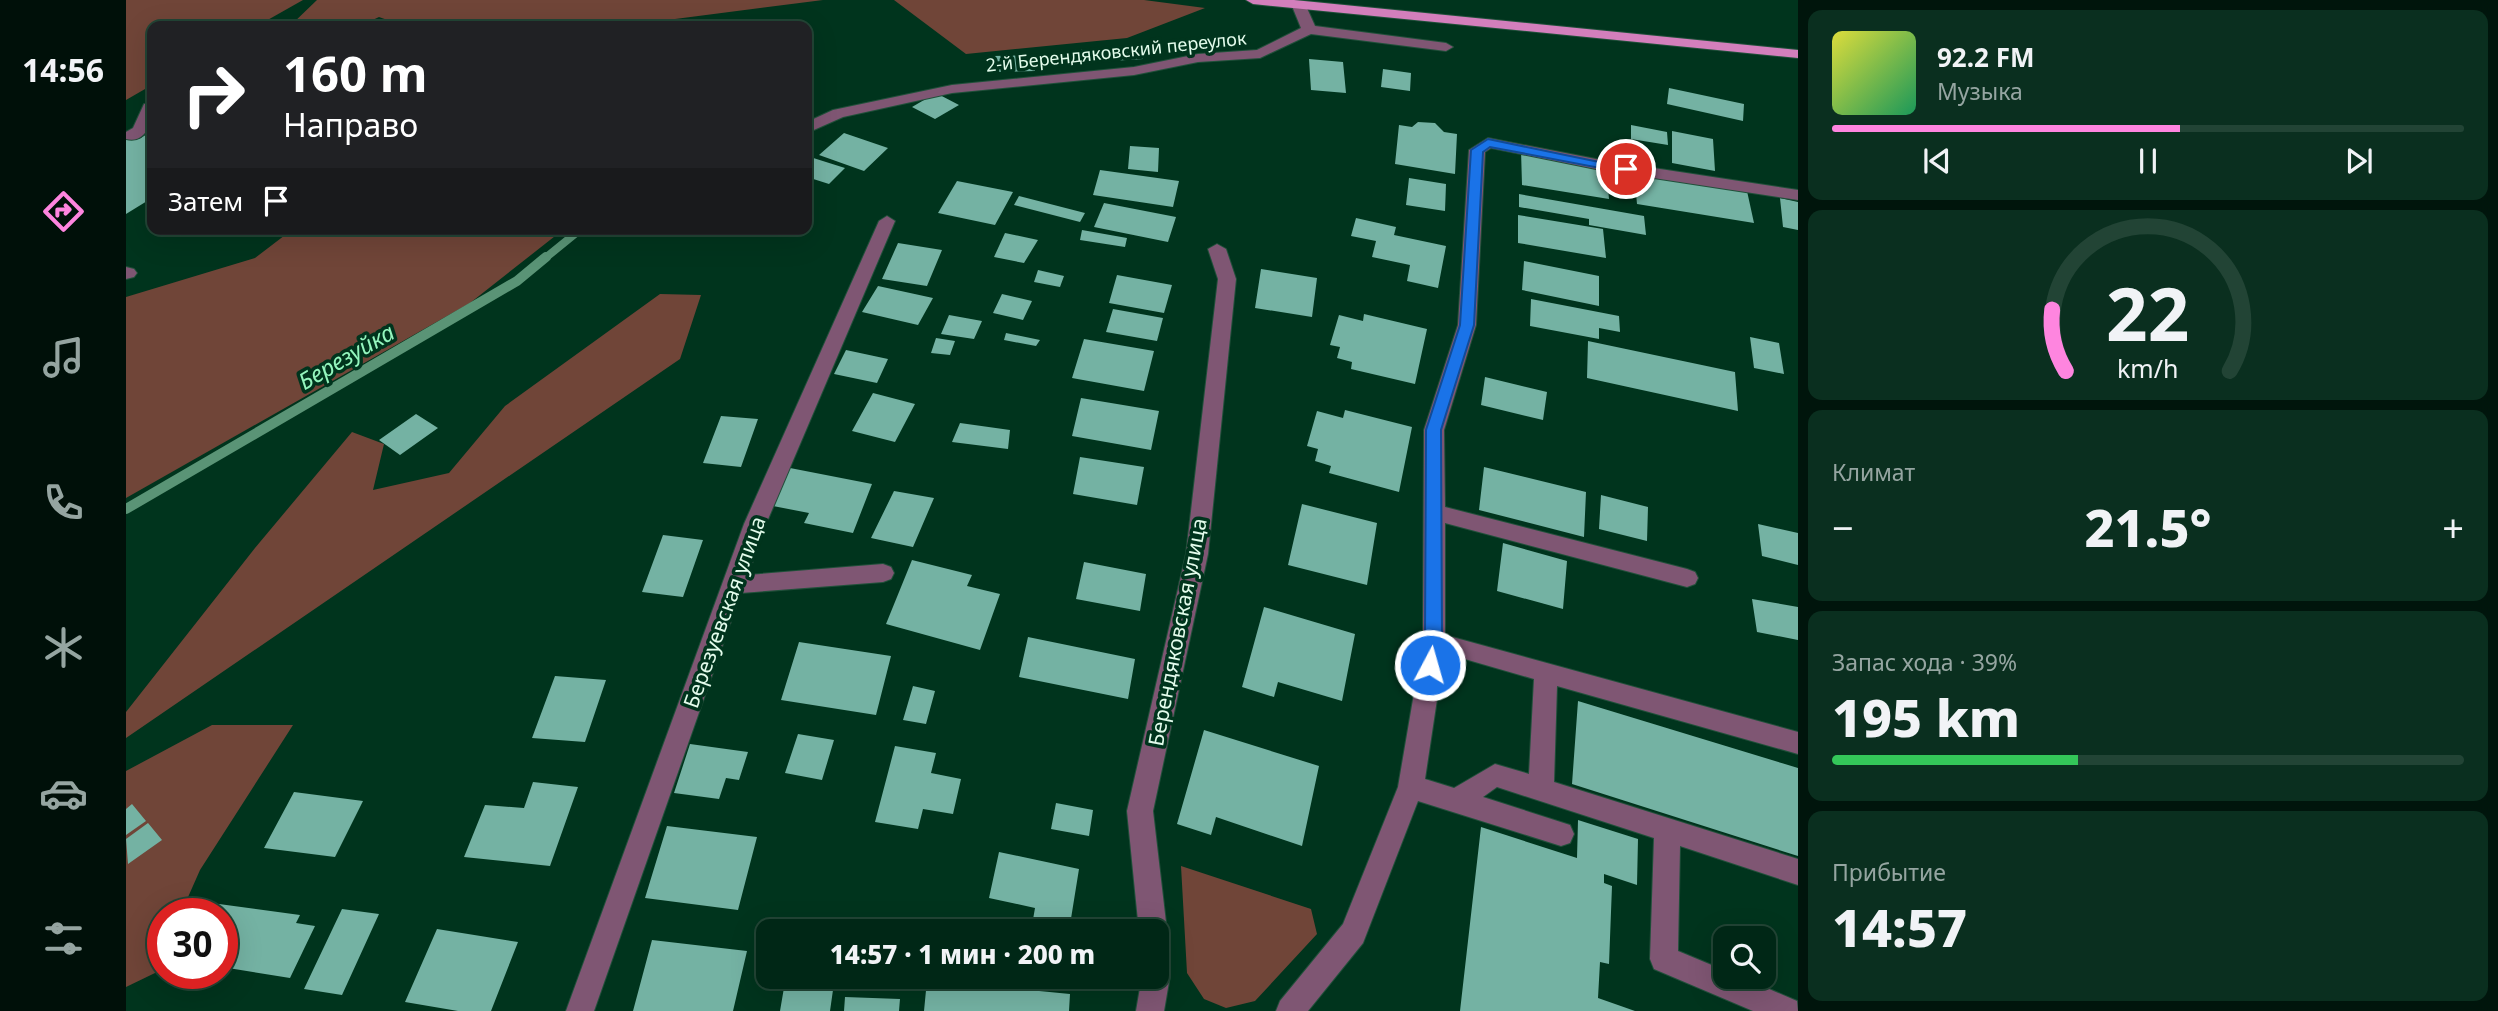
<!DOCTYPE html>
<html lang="ru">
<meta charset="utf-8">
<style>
body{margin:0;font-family:"Noto Sans",sans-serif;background:#0a2f1f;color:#f1f3f6;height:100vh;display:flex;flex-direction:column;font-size:26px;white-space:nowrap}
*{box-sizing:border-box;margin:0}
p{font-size:23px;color:#95a5a1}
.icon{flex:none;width:38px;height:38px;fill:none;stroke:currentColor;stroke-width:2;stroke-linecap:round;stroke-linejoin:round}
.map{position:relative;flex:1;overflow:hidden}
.sheet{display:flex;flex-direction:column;gap:10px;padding:10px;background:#00150c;width:700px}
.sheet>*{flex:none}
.guide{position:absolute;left:21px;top:21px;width:665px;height:214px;border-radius:14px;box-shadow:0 7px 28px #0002,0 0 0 2px #224435;background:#202124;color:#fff;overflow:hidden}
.fabs{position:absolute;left:1587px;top:926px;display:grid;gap:14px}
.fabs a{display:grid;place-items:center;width:63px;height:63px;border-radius:14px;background:#002716;box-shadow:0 7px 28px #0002,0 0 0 2px #224435;font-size:35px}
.speed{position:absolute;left:21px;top:898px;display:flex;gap:14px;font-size:35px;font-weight:700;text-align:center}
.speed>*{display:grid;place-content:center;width:91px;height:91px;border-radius:50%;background:#002716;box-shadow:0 7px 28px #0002,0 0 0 2px #224435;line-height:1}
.speed .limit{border:10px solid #d22;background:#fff;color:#111}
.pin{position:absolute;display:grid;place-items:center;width:60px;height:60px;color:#fff;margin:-30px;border:4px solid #fff;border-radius:50%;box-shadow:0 2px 7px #0007}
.me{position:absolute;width:77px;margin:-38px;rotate:6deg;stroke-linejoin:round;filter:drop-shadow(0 0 5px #0008)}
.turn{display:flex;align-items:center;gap:24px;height:147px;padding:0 21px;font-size:32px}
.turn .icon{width:91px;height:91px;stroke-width:2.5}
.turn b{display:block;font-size:49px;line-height:60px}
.then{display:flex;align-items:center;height:66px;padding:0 21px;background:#0003;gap:14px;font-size:26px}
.big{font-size:52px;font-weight:800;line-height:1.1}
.sheet .widget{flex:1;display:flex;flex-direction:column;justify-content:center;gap:10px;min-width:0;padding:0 24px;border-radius:14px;background:#0a2f1f}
.sheet .dial{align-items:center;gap:0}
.dial svg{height:182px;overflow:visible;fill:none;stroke:#224435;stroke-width:7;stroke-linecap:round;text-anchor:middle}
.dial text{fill:#f1f3f6;stroke:none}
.song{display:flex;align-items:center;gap:21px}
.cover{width:84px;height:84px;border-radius:10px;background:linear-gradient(135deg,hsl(60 70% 55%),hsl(150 70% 35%))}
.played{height:7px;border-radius:4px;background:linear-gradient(90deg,#fe85df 55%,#224435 55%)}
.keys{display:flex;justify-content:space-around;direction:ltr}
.heat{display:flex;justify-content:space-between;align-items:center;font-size:38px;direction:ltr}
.charge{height:10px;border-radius:5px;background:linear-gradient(90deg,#34c759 39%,#224435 0)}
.trip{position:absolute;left:630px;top:919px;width:413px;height:70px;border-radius:14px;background:#002716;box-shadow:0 7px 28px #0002,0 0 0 2px #224435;font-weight:800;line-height:70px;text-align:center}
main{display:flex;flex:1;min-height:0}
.dock{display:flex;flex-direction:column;width:126px;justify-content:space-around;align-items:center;background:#001009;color:#95a5a1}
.dock .icon{width:49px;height:49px}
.dock .selected{color:#fe85df}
.dock b{font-size:32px;color:#f1f3f6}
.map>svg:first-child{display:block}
.green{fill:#704538}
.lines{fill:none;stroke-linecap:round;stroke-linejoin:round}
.stream-far1{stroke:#5a9476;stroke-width:8}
.stream{stroke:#5a9476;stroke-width:10}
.building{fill:#74b2a3}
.minor-casing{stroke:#20503a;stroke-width:2}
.major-casing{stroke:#20503a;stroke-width:2}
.minor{fill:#7f5673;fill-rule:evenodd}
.major{fill:#d37fbc;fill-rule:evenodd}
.route{fill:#1a73e8;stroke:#114b97;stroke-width:2}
.labels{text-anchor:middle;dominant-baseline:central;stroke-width:7;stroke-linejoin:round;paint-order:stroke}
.far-street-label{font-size:18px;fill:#e3fcec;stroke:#00341d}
.street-label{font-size:21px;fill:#e3fcec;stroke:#00341d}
.water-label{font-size:23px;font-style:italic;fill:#94f6be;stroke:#00341d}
</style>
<main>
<nav class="dock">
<b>14:56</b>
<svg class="icon selected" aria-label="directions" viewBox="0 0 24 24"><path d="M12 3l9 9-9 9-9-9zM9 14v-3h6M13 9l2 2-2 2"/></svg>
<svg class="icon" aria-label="music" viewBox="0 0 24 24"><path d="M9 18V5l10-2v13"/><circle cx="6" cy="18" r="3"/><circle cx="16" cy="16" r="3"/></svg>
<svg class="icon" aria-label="phone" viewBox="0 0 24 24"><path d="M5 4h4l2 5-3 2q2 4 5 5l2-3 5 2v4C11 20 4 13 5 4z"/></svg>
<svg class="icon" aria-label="climate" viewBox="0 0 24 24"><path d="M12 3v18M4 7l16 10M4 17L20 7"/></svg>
<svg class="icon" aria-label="car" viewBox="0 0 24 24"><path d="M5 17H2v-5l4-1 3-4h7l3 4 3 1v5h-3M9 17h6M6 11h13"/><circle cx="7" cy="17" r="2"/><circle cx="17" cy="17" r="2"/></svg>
<svg class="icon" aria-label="filters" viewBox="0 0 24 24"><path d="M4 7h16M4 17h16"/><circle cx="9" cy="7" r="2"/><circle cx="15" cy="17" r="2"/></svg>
</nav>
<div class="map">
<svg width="1672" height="1011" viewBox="0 0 1672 1011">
<rect width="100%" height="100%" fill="#00341d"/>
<!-- green -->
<path class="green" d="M0,0H177L131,26H26V85L0,100Z
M191,0H697L495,26H278L253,17L234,26H164Z
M768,0H1018L1079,8L1001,38L840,54Z
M167,229H438L344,303L0,498V297L129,258Z
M534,294L575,295L554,359L0,738V712L129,548L226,432L258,444L247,490L323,473L379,406Z
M86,725H167L74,870L55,913L37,914V955L29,973L0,987V771Z
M1055,866L1185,909L1191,934L1129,1001L1100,1008L1078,999L1061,973Z"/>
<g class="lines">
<!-- stream-far1 -->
<path class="stream-far1" d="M418,259L455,229"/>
<!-- stream -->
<path class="stream" d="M0,509L391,281L420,257"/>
</g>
<!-- building -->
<path class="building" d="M1011,45L1017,59L953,63L948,50Z
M907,55L909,71L869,72L867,56Z
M1183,59L1217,62L1220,93L1185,90Z
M1257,69L1285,73L1284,91L1255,87Z
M1543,88L1618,104L1617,121L1541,104Z
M810,93L833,105L809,119L786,107Z
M1292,122L1309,123L1318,132L1331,134L1329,174L1269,164L1273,125L1286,127Z
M1505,125L1541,132L1542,145L1505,139Z
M26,131V198L0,214V134L13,139Z
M1546,131L1587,139L1589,171L1546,163Z
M718,133L762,148L738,171L693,155Z
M1004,146L1033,148L1032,172L1002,169Z
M1395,150L1480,163L1483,199L1396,185Z
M681,156L719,168L703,184L681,177Z
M974,170L1053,181L1047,207L967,195Z
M1508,173L1621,191L1628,223L1511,204Z
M1283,178L1320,184L1319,211L1280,205Z
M831,181L887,192L869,225L812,213Z
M1393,194L1518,216L1520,235L1463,225V219L1393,207Z
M893,196L959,213L954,222L888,205Z
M1654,198L1672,202V230L1657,227Z
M978,203L1050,217L1042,242L968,227Z
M1392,215L1477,229L1480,258L1392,243Z
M1230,218L1270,227L1268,235L1320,246L1312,288L1281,281L1284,265L1246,257L1250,241L1225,236Z
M956,230L1001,238L999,247L954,240Z
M879,233L912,240L898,263L868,257Z
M772,243L816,250L801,286L756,279Z
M1398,261L1473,276V306L1396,290Z
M1135,269L1191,278L1186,317L1129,308Z
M912,270L938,276L934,287L908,282Z
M991,275L1046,285L1038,313L983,303Z
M752,286L807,298L792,325L736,312Z
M876,294L906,301L897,320L867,313Z
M1405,299L1493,316L1494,332L1473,328V339L1404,326Z
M987,309L1037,318L1031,341L980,332Z
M1238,314L1301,329L1289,384L1225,369L1226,362L1211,358L1214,347L1204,345L1213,315L1237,321Z
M823,315L856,321L848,339L815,334Z
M880,333L914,340L910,346L878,340Z
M1624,337L1653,343L1658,374L1628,368Z
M810,338L829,341L824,355L805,353Z
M958,339L1028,351L1018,391L946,378Z
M1462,341L1609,372L1612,411L1461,378Z
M720,350L762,359L751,383L708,374Z
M1359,377L1421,392L1417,420L1355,405Z
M747,393L789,404L769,442L726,431Z
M955,398L1033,411L1025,450L946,436Z
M1219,410L1286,427L1273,492L1203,473L1205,466L1189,461L1192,449L1181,446L1191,411L1217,418Z
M290,414L312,428L274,455L253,440Z
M595,416L632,419L615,467L577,463Z
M834,423L884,430L882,449L826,442Z
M954,457L1018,467L1011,505L947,494Z
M1358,467L1460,492L1458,537L1353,510Z
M664,468L746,484L727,533L678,523L683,513L647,506Z
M768,491L808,498L787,547L745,538Z
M1475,495L1522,507L1521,541L1473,529Z
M1176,504L1251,523L1241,585L1162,565Z
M1632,524L1672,533V565L1636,556Z
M537,535L577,540L557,597L516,592Z
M1377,543L1441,561L1437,609L1371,591Z
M786,560L846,575L841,586L874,594L854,650L760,624Z
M958,562L1020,574L1014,611L950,599Z
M1626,599L1672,607V640L1631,632Z
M1138,607L1229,634L1216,701L1152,682L1148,697L1116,687Z
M902,637L1009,659L1002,699L893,677Z
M673,642L765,656L750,715L655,700Z
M429,676L480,680L459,742L406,738Z
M787,686L809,691L800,724L777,720Z
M1452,701L1672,768V856L1446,784Z
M1078,730L1193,766L1176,846L1090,817L1085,835L1051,824Z
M672,734L708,740L696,780L659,773Z
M564,744L622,752L613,780L600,778L593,799L548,793Z
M769,746L810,753L805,773L835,779L827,814L797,809L792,829L749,822Z
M407,782L452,787L424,866L338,857L359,805L398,808Z
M168,792L237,801L209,857L138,848Z
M930,803L967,810L963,836L925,829Z
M6,804L20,821L0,835V809Z
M1452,820L1512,839L1511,885L1478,874V883L1486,886L1483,964L1474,962L1472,998L1509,1011H1334L1355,827L1451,858Z
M22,823L36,840L2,864L0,839Z
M541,826L631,837L612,910L519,898Z
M873,852L953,869L943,931H905L909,908L863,898Z
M93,904L174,915L170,923L189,926L164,978L96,967V914H88Z
M216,909L253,914L216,995L178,989Z
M669,922L716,925L715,931H667Z
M311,929L392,942L365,1011H332L279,1002Z
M526,940L621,951L607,1011H507Z
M660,976H709L704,1011H654Z
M801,980L944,994L943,1011H798Z
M719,997L774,999L773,1011H718Z"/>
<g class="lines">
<!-- minor casing -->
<g class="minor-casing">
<path id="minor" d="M1173,2L1180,6L1189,26L1320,43L1327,47L1320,51L1185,34L1134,58L1072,62L1008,75L826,93L717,117L681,133V122L707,110L826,85L1008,67L1072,54L1131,50L1175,28L1166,6Z
M26,103C26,120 22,144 0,139V132L7,128L18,104Z
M1362,138L1475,160L1672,190V200L1475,170L1365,148L1359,152L1350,325L1318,430L1319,507L1561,569L1569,572L1572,578L1569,584L1561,587L1319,523V635L1672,732V754L1431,686L1428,782L1672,859V885L1554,846L1552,951L1600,971V976H1613L1671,1001L1672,1011H1627L1528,969L1524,959L1528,838L1371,787L1357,797L1444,825L1448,834L1444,843L1435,846L1292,801L1237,943L1182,1011H1150L1154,1001L1217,924L1272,787L1297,641L1298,430L1332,325L1343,150ZM1318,653L1408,679L1403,774L1369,764L1328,788L1299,779Z
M761,216L769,221L640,524L622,575L757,564L765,567L768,573L765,579L757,582L615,593L468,1011H440L618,524L753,221Z
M1091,244L1100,249L1110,279L1082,554L1027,811L1041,931L1037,941L1031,943V931H1013L1001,811L1060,554L1092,279L1082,249Z
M0,267L8,269L11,273L8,277L0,279Z
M1031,962L1040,966L1044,976L1038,1011H1010L1016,976H1031Z"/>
</g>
<!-- major casing -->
<g class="major-casing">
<path id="major" d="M1120,0H1168L1672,50V58L1127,4Z"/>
</g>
<!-- minor -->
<use href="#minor" class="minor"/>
<!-- major -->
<use href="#major" class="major"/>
</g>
<!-- route -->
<path class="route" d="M1362,139L1507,169L1500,173L1364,147L1357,152L1348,325L1315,430L1316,640L1313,665L1304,673L1295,665L1299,640L1300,430L1334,325L1345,150Z"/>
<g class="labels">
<!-- far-street labels -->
<g class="far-street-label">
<text transform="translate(990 51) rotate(-6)">2-й Берендяковский переулок</text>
</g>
<!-- street labels -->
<g class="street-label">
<text transform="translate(598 612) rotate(-70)">Березуевская улица</text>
<text transform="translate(1051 632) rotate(-79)">Берендяковская улица</text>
</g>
<!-- water labels -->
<g class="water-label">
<text transform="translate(220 356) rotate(-30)">Березуйка</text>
</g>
</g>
</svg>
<div class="fabs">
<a><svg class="icon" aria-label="search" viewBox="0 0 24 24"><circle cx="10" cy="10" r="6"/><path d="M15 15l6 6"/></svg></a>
</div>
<div class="speed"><div class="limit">30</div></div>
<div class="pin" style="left:1500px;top:169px;background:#d93025"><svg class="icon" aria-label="arrive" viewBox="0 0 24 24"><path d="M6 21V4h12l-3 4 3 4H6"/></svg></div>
<svg class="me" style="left:1304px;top:665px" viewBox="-20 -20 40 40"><circle r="17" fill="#1a73e8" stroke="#fff" stroke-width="3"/><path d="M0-11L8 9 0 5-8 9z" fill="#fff"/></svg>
<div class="trip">14:57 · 1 мин · 200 m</div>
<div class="guide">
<div class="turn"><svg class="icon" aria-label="right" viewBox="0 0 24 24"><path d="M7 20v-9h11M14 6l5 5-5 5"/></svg><div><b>160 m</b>Направо</div></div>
<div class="then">Затем<svg class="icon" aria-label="arrive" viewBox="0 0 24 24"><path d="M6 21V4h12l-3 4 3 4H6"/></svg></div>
</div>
</div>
<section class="sheet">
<div class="widget">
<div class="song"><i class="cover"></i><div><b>92.2 FM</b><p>Музыка</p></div></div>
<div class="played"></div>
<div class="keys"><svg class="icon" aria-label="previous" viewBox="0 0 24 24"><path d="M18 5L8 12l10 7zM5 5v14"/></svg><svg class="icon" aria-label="pause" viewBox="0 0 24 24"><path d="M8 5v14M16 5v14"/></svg><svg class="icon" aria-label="next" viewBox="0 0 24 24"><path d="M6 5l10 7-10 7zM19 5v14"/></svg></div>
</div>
<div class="widget dial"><svg viewBox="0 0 100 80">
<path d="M14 69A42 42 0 1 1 86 69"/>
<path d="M14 69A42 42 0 0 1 8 42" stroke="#fe85df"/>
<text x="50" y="56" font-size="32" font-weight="700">22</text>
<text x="50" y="72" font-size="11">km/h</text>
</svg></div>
<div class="widget"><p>Климат</p>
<div class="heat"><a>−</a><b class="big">21.5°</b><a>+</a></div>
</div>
<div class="widget"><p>Запас хода · 39%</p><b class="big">195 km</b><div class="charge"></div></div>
<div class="widget"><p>Прибытие</p><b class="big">14:57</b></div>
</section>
</main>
